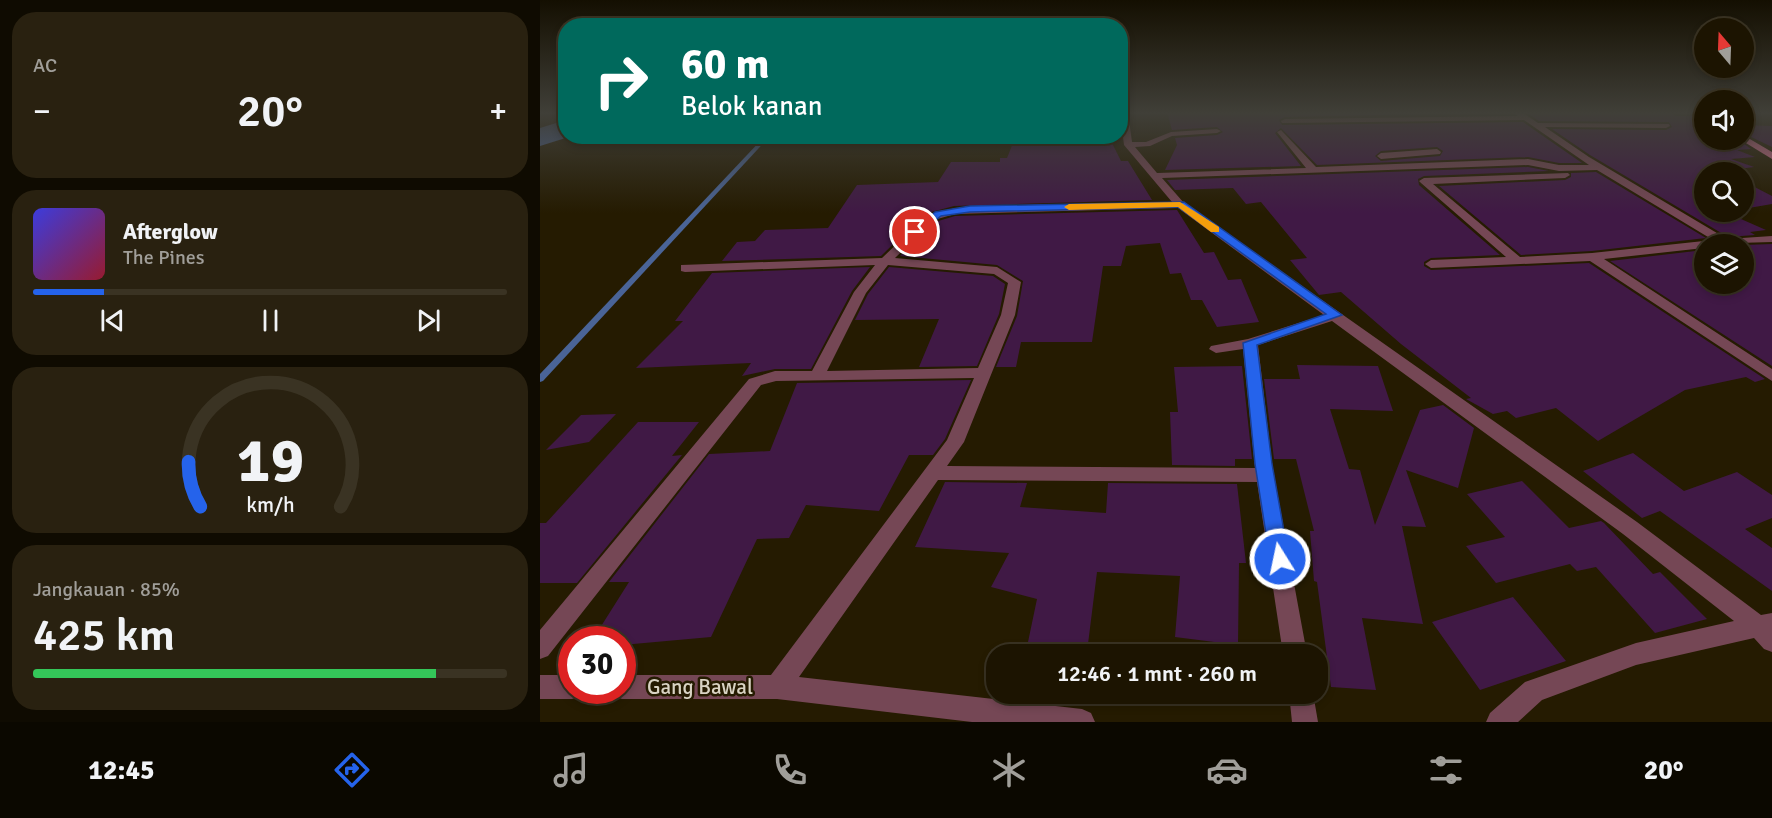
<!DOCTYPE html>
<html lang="id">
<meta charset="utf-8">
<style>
body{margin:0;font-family:Signika,sans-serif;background:#292110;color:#f1f3f6;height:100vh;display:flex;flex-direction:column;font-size:22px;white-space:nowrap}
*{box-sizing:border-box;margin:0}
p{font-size:20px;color:#a09e99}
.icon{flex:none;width:33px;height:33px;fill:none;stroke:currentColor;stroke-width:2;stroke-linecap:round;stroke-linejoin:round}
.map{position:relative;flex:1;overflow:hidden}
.drawer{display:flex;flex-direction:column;gap:12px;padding:12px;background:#0f0b01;width:540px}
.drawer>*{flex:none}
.hud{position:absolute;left:18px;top:18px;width:570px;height:126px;border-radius:24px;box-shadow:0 3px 9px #0003,0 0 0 2px #3a3323;background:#00695c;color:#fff;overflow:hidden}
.needle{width:39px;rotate:341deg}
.controls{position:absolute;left:1154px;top:18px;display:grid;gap:12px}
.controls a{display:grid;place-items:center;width:60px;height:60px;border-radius:50%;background:#1c1401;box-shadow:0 3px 9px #0003,0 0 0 2px #3a3323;font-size:30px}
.speed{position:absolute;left:18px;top:626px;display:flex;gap:12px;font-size:30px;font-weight:700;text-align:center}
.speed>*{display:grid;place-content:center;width:78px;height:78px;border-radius:50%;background:#1c1401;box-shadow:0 3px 9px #0003,0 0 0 2px #3a3323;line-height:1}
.speed .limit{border:9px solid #d22;background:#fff;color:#111}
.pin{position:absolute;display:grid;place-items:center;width:51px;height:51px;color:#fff;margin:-26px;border:3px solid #fff;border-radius:50%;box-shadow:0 2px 6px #0007}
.me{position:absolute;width:66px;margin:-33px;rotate:350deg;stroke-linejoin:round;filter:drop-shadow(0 0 4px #0008)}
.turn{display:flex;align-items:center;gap:21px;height:126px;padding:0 24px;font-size:27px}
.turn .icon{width:78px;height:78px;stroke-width:2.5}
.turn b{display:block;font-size:42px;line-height:51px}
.big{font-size:45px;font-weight:600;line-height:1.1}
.drawer .tile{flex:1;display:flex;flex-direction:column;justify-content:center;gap:9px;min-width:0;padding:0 21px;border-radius:24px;background:#292110}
.drawer .dial{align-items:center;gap:0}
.dial svg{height:156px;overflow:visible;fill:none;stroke:#3a3323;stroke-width:7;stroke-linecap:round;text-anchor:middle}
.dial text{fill:#f1f3f6;stroke:none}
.song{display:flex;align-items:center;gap:18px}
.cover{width:72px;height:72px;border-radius:9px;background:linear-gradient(135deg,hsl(240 70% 55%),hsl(350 70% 35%))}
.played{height:6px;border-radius:3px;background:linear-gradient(90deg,#2563eb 15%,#3a3323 15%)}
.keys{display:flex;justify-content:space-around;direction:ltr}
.heat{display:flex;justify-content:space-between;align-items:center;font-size:33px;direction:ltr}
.charge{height:9px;border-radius:4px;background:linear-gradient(90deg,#34c759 85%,#3a3323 0)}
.trip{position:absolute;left:446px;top:644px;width:342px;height:60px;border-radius:24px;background:#1c1401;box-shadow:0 3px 9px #0003,0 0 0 2px #3a3323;font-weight:600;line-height:60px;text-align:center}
.dock{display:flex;height:96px;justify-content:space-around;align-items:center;background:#0b0800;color:#a09e99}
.dock .icon{width:42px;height:42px}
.dock .on{color:#2563eb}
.dock b{font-size:27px;color:#f1f3f6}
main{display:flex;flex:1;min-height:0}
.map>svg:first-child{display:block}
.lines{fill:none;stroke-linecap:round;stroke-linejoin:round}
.stream{fill:#4a6497;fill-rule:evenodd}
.river{fill:#4a6497;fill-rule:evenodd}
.building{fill:#401945;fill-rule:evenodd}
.minor{fill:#754755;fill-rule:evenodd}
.major{fill:#cf6e8e;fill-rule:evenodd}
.route{fill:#2563eb;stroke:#184099;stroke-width:1.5}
.slow{fill:#f59e0b}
.labels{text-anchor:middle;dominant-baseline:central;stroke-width:5;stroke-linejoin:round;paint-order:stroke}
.near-street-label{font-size:21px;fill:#d9d3c3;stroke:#251b01}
</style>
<main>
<section class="drawer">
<div class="tile"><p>AC</p>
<div class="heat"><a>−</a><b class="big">20°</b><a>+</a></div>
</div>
<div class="tile">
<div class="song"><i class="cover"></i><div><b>Afterglow</b><p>The Pines</p></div></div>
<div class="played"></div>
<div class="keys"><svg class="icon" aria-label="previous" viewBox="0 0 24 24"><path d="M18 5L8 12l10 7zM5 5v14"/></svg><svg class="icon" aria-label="pause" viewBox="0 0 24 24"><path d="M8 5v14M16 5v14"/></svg><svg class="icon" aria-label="next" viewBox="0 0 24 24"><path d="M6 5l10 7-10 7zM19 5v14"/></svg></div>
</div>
<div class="tile dial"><svg viewBox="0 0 100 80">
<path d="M14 69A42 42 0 1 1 86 69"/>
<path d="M14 69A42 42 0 0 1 8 46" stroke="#2563eb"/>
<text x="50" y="56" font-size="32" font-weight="700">19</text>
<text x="50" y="72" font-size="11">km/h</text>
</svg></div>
<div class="tile"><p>Jangkauan · 85%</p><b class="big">425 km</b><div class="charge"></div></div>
</section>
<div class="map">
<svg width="1232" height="722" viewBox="0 0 1232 722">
<rect width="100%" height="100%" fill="#251b01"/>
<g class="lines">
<!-- stream -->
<path class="stream" d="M225,136H230L3,381L0,382V374Z"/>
<!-- river -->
<path class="river" d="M26,120V136H32L0,146V128Z"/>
</g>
<!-- building -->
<path class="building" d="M627,112H971L745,117L739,120L742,125L983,122L1042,163H1019L988,157L777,165L741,128L735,133L761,166L625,170L637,145L635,138L677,135L683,132L677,127L632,130ZM897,147L903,151L900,156L841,161L835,156L841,151Z
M986,112H1128L1136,116H1158L1164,119V140H1199L1211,149L1197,150L1215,157L1191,159L1214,167L1183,171L1186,172H1164V212H1188H1185L1226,230L1210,232L1215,235L1188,237L1050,155L1012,129L1126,130L1132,127L1129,122L999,121Z
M1203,125L1232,126V147L1203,133Z
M473,143H572L581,161H588L612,200L414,206L384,214L341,256L182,261L197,242L215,241L225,230L288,228L317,185L398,182L411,162H460V158H467Z
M988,167L1009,171L884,176L878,179L879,185L960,255L891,258L884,262V266L891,270L1049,263L1225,379L1215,382L1206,377L1145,390L1058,441L1016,408L976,418L967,411L953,414L926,399L931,398L861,344L801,292L779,295L750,260L767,258L721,202L706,204L693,188L635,190L627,180Z
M1056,172L1166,238L1052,251L981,255L899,186L1025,180L1031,177V173Z
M1203,181L1232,196V204L1203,209Z
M637,210L664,253L674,252L688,280L701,279L719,322L677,327L662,300H651L641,273L630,274L620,243L586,246L581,266H563L552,342H481L476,367H456L477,316L483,281L457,265L360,256L395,222L415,216Z
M1232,244V366L1070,261L1164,250V284H1203V245Z
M330,267L312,291L271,369H235L202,376L211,363L96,368L143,321H135L172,273Z
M349,267L453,276L465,284L459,314L437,366L379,367L399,319L315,320L328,294Z
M757,365L838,366L853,411L790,409L809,469L820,470L835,525L880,410L903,405L934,428L918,488L866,470L886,527L862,526L883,624L822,618L836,690L791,687L777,582L774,581L770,531H774L756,459H734L724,379H760Z
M702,366L712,459H695V466L632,465L630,412H638L634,367Z
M431,380L405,439L393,455H369L339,511L266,505L249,538L217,539L171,637L82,645V639H53L89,582H69L169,454L230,451L257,383Z
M76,414L49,442L6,450L41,415Z
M98,422H159L132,456L142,455L37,583H0V523H6Z
M1093,453L1144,491L1197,472L1232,495V518L1205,529L1232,548V591L1120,511L1102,518L1043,471Z
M982,481L1029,528L1061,521L1064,523L1113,574L1120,572L1167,619L1115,633L1056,567L1037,571L1030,564L956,583L926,546L965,537L927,494Z
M405,482L487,483L480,507L566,513L568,483L697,484L706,563H699L698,645L635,637L640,576L557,572L548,644L488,642L497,599L451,587L469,553L375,547Z
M973,597L1026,661L940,690L892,622Z"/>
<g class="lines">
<!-- minor -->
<path class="minor" d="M580,112H588L592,142H606L631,132L677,129L681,131L677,133L632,136L610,146L595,147L617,173L766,168L737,132L741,130L776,167L988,159L1019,165H1049L984,120L742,123L741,121L745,119L978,116L973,112H982L998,123L1129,124L1130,126L1126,128L1005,127L1049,157L1187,239L1232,236V242L1164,244V248L1064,259L1232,369V381L1050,261L891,268L885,264L891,260L966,257L881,183L879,181L884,178L1028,173L1030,175L1025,178L893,184L980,257L1052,253L1173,240L1057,170L1019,171L988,165L622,178L644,203L1097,522L1221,615L1232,613V652L1224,649L1214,638L1096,665L1002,700L978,722H946L950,713L985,682L1096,643L1194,621L1083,534L792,321L718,345L732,464L767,654H743L717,482L398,480L259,677L542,709L551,713L555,722H432L237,699H82L73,696L71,690H82V675H231L407,440L434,378L236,381L221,385L8,656L0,659V630L209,379L235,371H272L314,292L335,265L145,272L141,271V265L342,258L386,216L415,208L632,202L584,145ZM638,208L784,315L708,339L671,346L669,349L676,353L703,349L715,468L407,466L424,442L475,315L481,282L457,267L355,258L394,220L415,214ZM348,265L454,274L468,283L461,315L438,368L287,371L326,293Z
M897,149L901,152L900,154L841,159L837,156L841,153Z
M0,675H32V690H43L41,696L32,699H0Z
M749,693H773L778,722H752Z"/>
<!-- major -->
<path class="major" d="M1203,135L1232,152V159L1201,140Z"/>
</g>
<!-- sky -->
<linearGradient id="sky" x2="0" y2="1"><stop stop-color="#140f01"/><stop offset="0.53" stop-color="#403f38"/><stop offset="1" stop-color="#403f38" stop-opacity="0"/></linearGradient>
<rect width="1232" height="213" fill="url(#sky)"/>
<!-- route -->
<path class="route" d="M644,202L802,315L717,345L732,464L749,559L746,564L740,566L733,564L730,559L715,464L703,343L786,314L638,207L430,212L401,216L378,235L370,232L395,212L430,206Z"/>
<!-- slow -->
<path class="slow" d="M640,202L679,227V232H671L638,207L529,210L524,207L529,204Z"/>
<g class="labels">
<!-- near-street labels -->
<g class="near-street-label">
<text x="160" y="687">Gang Bawal</text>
</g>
</g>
</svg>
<div class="controls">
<a><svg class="needle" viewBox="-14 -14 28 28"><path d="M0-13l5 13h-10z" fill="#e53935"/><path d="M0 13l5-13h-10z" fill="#a09e99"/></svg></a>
<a><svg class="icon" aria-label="sound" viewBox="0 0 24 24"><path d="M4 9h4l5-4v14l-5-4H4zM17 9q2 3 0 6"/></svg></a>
<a><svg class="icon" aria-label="search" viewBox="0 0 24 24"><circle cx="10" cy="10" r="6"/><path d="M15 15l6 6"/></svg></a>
<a><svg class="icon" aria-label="layers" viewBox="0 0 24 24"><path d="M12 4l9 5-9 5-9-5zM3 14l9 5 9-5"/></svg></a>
</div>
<div class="speed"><div class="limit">30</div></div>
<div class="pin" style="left:375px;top:232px;background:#d93025"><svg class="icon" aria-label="arrive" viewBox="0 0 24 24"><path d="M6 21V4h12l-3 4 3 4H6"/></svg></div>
<svg class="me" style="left:740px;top:559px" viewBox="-20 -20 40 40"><circle r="17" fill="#2563eb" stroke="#fff" stroke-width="3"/><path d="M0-11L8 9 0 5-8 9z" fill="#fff"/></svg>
<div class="trip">12:46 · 1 mnt · 260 m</div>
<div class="hud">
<div class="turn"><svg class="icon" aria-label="right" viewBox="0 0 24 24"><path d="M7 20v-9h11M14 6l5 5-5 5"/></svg><div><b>60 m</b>Belok kanan</div></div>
</div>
</div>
</main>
<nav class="dock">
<b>12:45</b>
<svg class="icon on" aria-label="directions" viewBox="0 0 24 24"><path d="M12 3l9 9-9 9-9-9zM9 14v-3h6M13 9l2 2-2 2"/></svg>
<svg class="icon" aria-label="music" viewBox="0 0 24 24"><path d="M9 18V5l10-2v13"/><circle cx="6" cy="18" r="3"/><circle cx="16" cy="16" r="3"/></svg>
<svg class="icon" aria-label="phone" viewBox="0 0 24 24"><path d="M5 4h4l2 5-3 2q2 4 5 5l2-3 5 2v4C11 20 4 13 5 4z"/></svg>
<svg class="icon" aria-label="climate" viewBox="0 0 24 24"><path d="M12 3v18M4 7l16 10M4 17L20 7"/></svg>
<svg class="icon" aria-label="car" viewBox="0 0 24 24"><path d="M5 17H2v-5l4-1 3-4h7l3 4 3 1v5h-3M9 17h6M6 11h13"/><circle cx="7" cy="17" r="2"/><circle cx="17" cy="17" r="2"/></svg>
<svg class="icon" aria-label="filters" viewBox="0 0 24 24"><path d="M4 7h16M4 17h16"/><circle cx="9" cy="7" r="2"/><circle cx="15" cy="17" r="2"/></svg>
<b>20°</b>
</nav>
